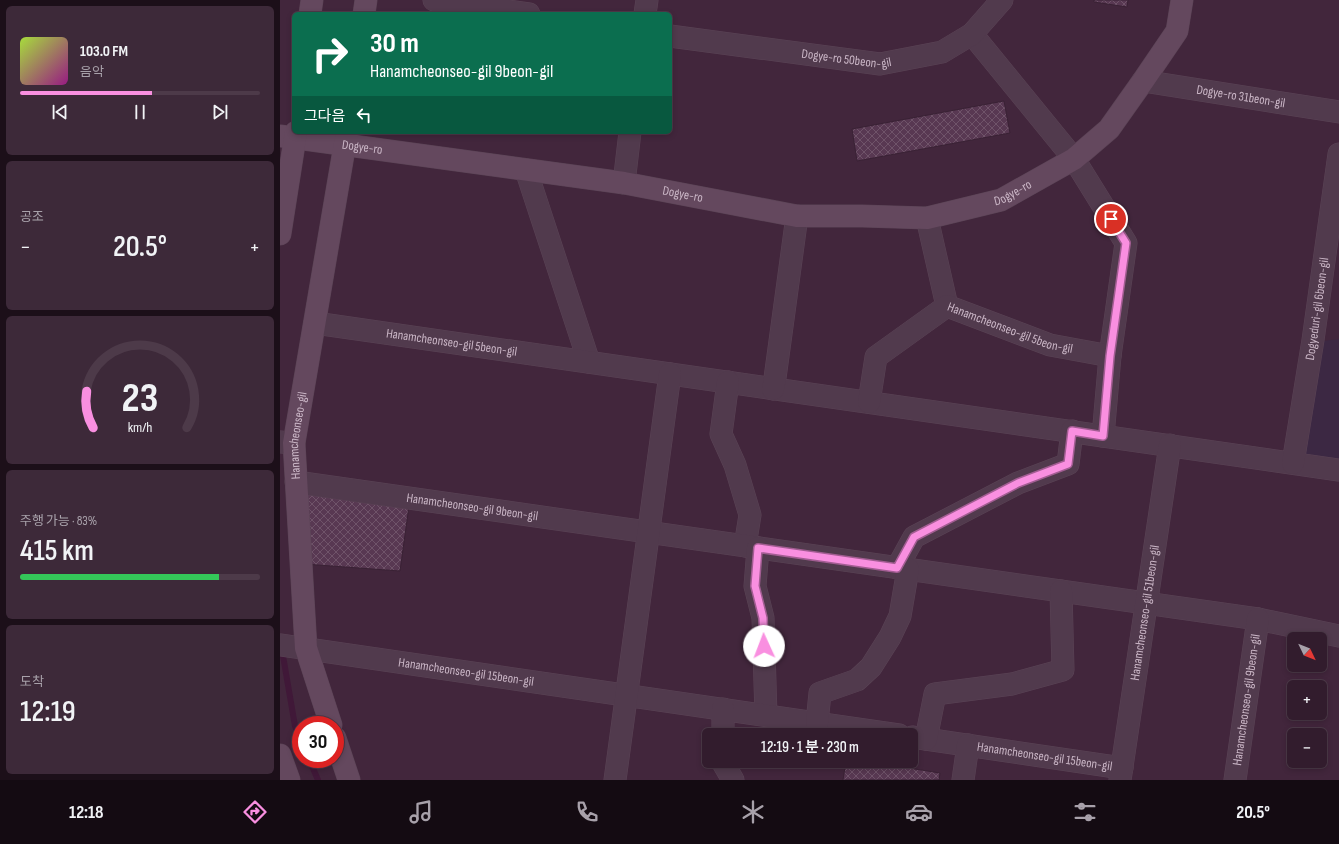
<!DOCTYPE html>
<html lang="ko">
<meta charset="utf-8">
<style>
body{margin:0;font-family:"Sofia Sans Condensed","Noto Sans KR",sans-serif;background:#3d2939;color:#f1f3f6;height:100vh;display:flex;flex-direction:column;font-size:15px;white-space:nowrap}
*{box-sizing:border-box;margin:0}
p{font-size:13px;color:#a8a1aa}
.icon{flex:none;width:22px;height:22px;fill:none;stroke:currentColor;stroke-width:2;stroke-linecap:round;stroke-linejoin:round}
.map{position:relative;flex:1;overflow:hidden}
.side{display:flex;flex-direction:column;gap:6px;padding:6px;background:#1c0f19;width:280px}
.side>*{flex:none}
.guide{position:absolute;left:12px;top:12px;width:380px;height:122px;border-radius:6px;box-shadow:0 2px 6px #0003,0 0 0 1px #4d3a49;background:#0b6e4f;color:#fff;overflow:hidden}
.needle{width:26px;rotate:133deg}
.tools{position:absolute;left:1007px;top:632px;display:grid;gap:8px}
.tools a{display:grid;place-items:center;width:40px;height:40px;border-radius:6px;background:#321c2d;box-shadow:0 2px 6px #0003,0 0 0 1px #4d3a49;font-size:20px}
.speed{position:absolute;left:12px;top:716px;display:flex;gap:8px;font-size:20px;font-weight:700;text-align:center}
.speed>*{display:grid;place-content:center;width:52px;height:52px;border-radius:50%;background:#321c2d;box-shadow:0 2px 6px #0003,0 0 0 1px #4d3a49;line-height:1}
.speed .limit{border:6px solid #d22;background:#fff;color:#111}
.pin{position:absolute;display:grid;place-items:center;width:34px;height:34px;color:#fff;margin:-17px;border:2px solid #fff;border-radius:50%;box-shadow:0 1px 4px #0007}
.me{position:absolute;width:44px;margin:-22px;rotate:358deg;stroke-linejoin:round;filter:drop-shadow(0 0 3px #0008)}
.turn{display:flex;align-items:center;gap:14px;height:84px;padding:0 12px;font-size:18px}
.turn .icon{width:52px;height:52px;stroke-width:2.5}
.turn b{display:block;font-size:28px;line-height:34px}
.then{display:flex;align-items:center;height:38px;padding:0 12px;background:#0003;gap:8px;font-size:15px}
.big{font-size:30px;font-weight:600;line-height:1.1}
.side .widget{flex:1;display:flex;flex-direction:column;justify-content:center;gap:6px;min-width:0;padding:0 14px;border-radius:6px;background:#3d2939}
.side .dial{align-items:center;gap:0}
.dial svg{height:104px;overflow:visible;fill:none;stroke:#4d3a49;stroke-width:7;stroke-linecap:round;text-anchor:middle}
.dial text{fill:#f1f3f6;stroke:none}
.song{display:flex;align-items:center;gap:12px}
.cover{width:48px;height:48px;border-radius:6px;background:linear-gradient(135deg,hsl(80 70% 55%),hsl(310 70% 35%))}
.played{height:4px;border-radius:2px;background:linear-gradient(90deg,#f98fe0 55%,#4d3a49 55%)}
.keys{display:flex;justify-content:space-around;direction:ltr}
.heat{display:flex;justify-content:space-between;align-items:center;font-size:22px;direction:ltr}
.charge{height:6px;border-radius:3px;background:linear-gradient(90deg,#34c759 83%,#4d3a49 0)}
.trip{position:absolute;left:422px;top:728px;width:216px;height:40px;border-radius:6px;background:#321c2d;box-shadow:0 2px 6px #0003,0 0 0 1px #4d3a49;font-weight:600;line-height:40px;text-align:center}
.tabs{display:flex;height:64px;justify-content:space-around;align-items:center;background:#140b12;color:#a8a1aa}
.tabs .icon{width:28px;height:28px}
.tabs .selected{color:#f98fe0}
.tabs b{font-size:18px;color:#f1f3f6}
main{display:flex;flex:1;min-height:0}
.map>svg:first-child{display:block}
.green{fill:#3c2843}
.lines{fill:none;stroke-linecap:round;stroke-linejoin:round}
.stream{stroke:#401838;stroke-width:6}
.building{fill:url(#building-cross-hatch);stroke:#392134}
.street-casing{stroke:#5b4456;stroke-width:23}
.secondary-casing{stroke:#5b4456;stroke-width:23}
.street{stroke:#513a4d;stroke-width:22}
.secondary{stroke:#64485e;stroke-width:22}
.route-casing{stroke:#a25d92;stroke-width:10}
.route{stroke:#f98fe0;stroke-width:7}
.labels{text-anchor:middle;dominant-baseline:central;stroke-width:4;stroke-linejoin:round;paint-order:stroke}
.street-label{font-size:13px;fill:#cbb7c7;stroke:#371f32}
</style>
<main>
<section class="side">
<div class="widget">
<div class="song"><i class="cover"></i><div><b>103.0 FM</b><p>음악</p></div></div>
<div class="played"></div>
<div class="keys"><svg class="icon" aria-label="previous" viewBox="0 0 24 24"><path d="M18 5L8 12l10 7zM5 5v14"/></svg><svg class="icon" aria-label="pause" viewBox="0 0 24 24"><path d="M8 5v14M16 5v14"/></svg><svg class="icon" aria-label="next" viewBox="0 0 24 24"><path d="M6 5l10 7-10 7zM19 5v14"/></svg></div>
</div>
<div class="widget"><p>공조</p>
<div class="heat"><a>−</a><b class="big">20.5°</b><a>+</a></div>
</div>
<div class="widget dial"><svg viewBox="0 0 100 80">
<path d="M14 69A42 42 0 1 1 86 69"/>
<path d="M14 69A42 42 0 0 1 9 41" stroke="#f98fe0"/>
<text x="50" y="56" font-size="32" font-weight="700">23</text>
<text x="50" y="72" font-size="11">km/h</text>
</svg></div>
<div class="widget"><p>주행 가능 · 83%</p><b class="big">415 km</b><div class="charge"></div></div>
<div class="widget"><p>도착</p><b class="big">12:19</b></div>
</section>
<div class="map">
<svg width="1059" height="780" viewBox="0 0 1059 780">
<defs>
<pattern id="building-cross-hatch" width="8" height="8" patternUnits="userSpaceOnUse"><rect width="8" height="8" fill="#583852"/><path d="M0 0l8 8M0 8l8-8" fill="none" stroke="#6f5369"/></pattern>
</defs>
<rect width="100%" height="100%" fill="#42263c"/>
<!-- green -->
<path class="green" d="M1059,339V464L1019,456L1035,342Z"/>
<g class="lines">
<!-- stream -->
<path class="stream" d="M2,650L15,726L21,740
M29,759L38,780"/>
</g>
<!-- building -->
<path class="building" d="M814,0H848L847,7L814,2Z
M724,101L730,133L577,161L572,129Z
M18,483L130,499L120,571L24,564Z
M566,761H585L660,773L659,780H563Z"/>
<g class="lines">
<!-- street casing -->
<g class="street-casing">
<g id="street">
<path d="M154,0L249,14"/>
<path d="M365,14L367,0"/>
<path d="M692,34L794,159L846,243L830,356L823,436"/>
<path id="s1" d="M390,36L600,64L662,52L692,34L722,0"/>
<path id="s2" d="M863,81L1059,112"/>
<path d="M246,170L309,362"/>
<path d="M344,183L350,132"/>
<path d="M647,218L667,306"/>
<path id="s3" d="M35,323L1059,470"/>
<path d="M448,382L441,434L455,465L470,515L465,546"/>
<path d="M493,389L495,378L517,216"/>
<path id="s4" d="M589,402L596,357L667,306L770,345L830,356"/>
<path d="M0,442L14,443"/>
<path id="s5" d="M1013,463L1033,340L1059,154"/>
<path id="s6" d="M16,482L978,619L1059,636"/>
<path d="M478,548L475,586L483,618L486,715"/>
<path d="M617,568L634,537L738,483L788,464L792,431"/>
<path id="s7" d="M0,645L619,735"/>
<path d="M537,723L540,693L577,680L591,667L610,637L620,616L628,569"/>
<path d="M443,735V709"/>
<path id="s8" d="M632,737L842,768"/>
<path d="M646,739L655,694L732,684L783,670L781,591"/>
<path d="M443,761V763L453,780"/>
<path d="M335,780L390,374"/>
<path d="M683,780L688,745"/>
<path id="s9" d="M840,780L890,445"/>
<path id="s10" d="M955,780L978,619"/>
</g>
</g>
<!-- secondary casing -->
<g class="secondary-casing">
<g id="secondary">
<path d="M30,14L32,0"/>
<path d="M84,14L86,0"/>
<path id="s11" d="M0,136L344,183L517,216H582L647,218L721,200L794,159L829,129L863,81L897,31L902,0"/>
<path d="M0,234L16,132"/>
<path id="s12" d="M51,725L26,648L14,443L67,132"/>
<path d="M55,738L69,780"/>
<path d="M0,755L9,780"/>
</g>
</g>
<!-- street -->
<use href="#street" class="street"/>
<!-- secondary -->
<use href="#secondary" class="secondary"/>
</g>
<g class="lines">
<!-- route casing -->
<g class="route-casing">
<path id="route" d="M484,646L483,618L475,586L478,548L617,568L634,537L738,483L788,464L792,431L823,436L830,356L846,243L831,219"/>
</g>
<!-- route -->
<use href="#route" class="route"/>
</g>
<g class="labels">
<!-- street labels -->
<g class="street-label">
<text stroke="none"><textPath href="#s1" startOffset="178">Dogye-ro 50beon-gil</textPath></text>
<text stroke="none"><textPath href="#s2" startOffset="99">Dogye-ro 31beon-gil</textPath></text>
<text stroke="none"><textPath href="#s11" startOffset="83">Dogye-ro</textPath></text>
<text stroke="none"><textPath href="#s11" startOffset="743">Dogye-ro</textPath></text>
<text stroke="none"><textPath href="#s11" startOffset="407">Dogye-ro</textPath></text>
<text stroke="none"><textPath href="#s5" startOffset="156">Dogyeduri-gil 6beon-gil</textPath></text>
<text stroke="none"><textPath href="#s4" startOffset="200">Hanamcheonseo-gil 5beon-gil</textPath></text>
<text stroke="none"><textPath href="#s3" startOffset="138">Hanamcheonseo-gil 5beon-gil</textPath></text>
<text stroke="none"><textPath href="#s12" startOffset="294">Hanamcheonseo-gil</textPath></text>
<text stroke="none"><textPath href="#s6" startOffset="178">Hanamcheonseo-gil 9beon-gil</textPath></text>
<text stroke="none"><textPath href="#s9" startOffset="169">Hanamcheonseo-gil 51beon-gil</textPath></text>
<text stroke="none"><textPath href="#s7" startOffset="188">Hanamcheonseo-gil 15beon-gil</textPath></text>
<text stroke="none"><textPath href="#s10" startOffset="81">Hanamcheonseo-gil 9beon-gil</textPath></text>
<text stroke="none"><textPath href="#s8" startOffset="134">Hanamcheonseo-gil 15beon-gil</textPath></text>
</g>
</g>
</svg>
<div class="tools">
<a><svg class="needle" viewBox="-14 -14 28 28"><path d="M0-13l5 13h-10z" fill="#e53935"/><path d="M0 13l5-13h-10z" fill="#a8a1aa"/></svg></a>
<a>+</a>
<a>−</a>
</div>
<div class="speed"><div class="limit">30</div></div>
<div class="pin" style="left:831px;top:219px;background:#d93025"><svg class="icon" aria-label="arrive" viewBox="0 0 24 24"><path d="M6 21V4h12l-3 4 3 4H6"/></svg></div>
<svg class="me" style="left:484px;top:646px" viewBox="-20 -20 40 40"><circle r="19" fill="#fff"/><path d="M0-13L10 11 0 6-10 11z" fill="#f98fe0"/></svg>
<div class="trip">12:19 · 1 분 · 230 m</div>
<div class="guide">
<div class="turn"><svg class="icon" aria-label="right" viewBox="0 0 24 24"><path d="M7 20v-9h11M14 6l5 5-5 5"/></svg><div><b>30 m</b>Hanamcheonseo-gil 9beon-gil</div></div>
<div class="then">그다음<svg class="icon" aria-label="left" viewBox="0 0 24 24"><path d="M17 20v-9H6M10 6l-5 5 5 5"/></svg></div>
</div>
</div>
</main>
<nav class="tabs">
<b>12:18</b>
<svg class="icon selected" aria-label="directions" viewBox="0 0 24 24"><path d="M12 3l9 9-9 9-9-9zM9 14v-3h6M13 9l2 2-2 2"/></svg>
<svg class="icon" aria-label="music" viewBox="0 0 24 24"><path d="M9 18V5l10-2v13"/><circle cx="6" cy="18" r="3"/><circle cx="16" cy="16" r="3"/></svg>
<svg class="icon" aria-label="phone" viewBox="0 0 24 24"><path d="M5 4h4l2 5-3 2q2 4 5 5l2-3 5 2v4C11 20 4 13 5 4z"/></svg>
<svg class="icon" aria-label="climate" viewBox="0 0 24 24"><path d="M12 3v18M4 7l16 10M4 17L20 7"/></svg>
<svg class="icon" aria-label="car" viewBox="0 0 24 24"><path d="M5 17H2v-5l4-1 3-4h7l3 4 3 1v5h-3M9 17h6M6 11h13"/><circle cx="7" cy="17" r="2"/><circle cx="17" cy="17" r="2"/></svg>
<svg class="icon" aria-label="filters" viewBox="0 0 24 24"><path d="M4 7h16M4 17h16"/><circle cx="9" cy="7" r="2"/><circle cx="15" cy="17" r="2"/></svg>
<b>20.5°</b>
</nav>
